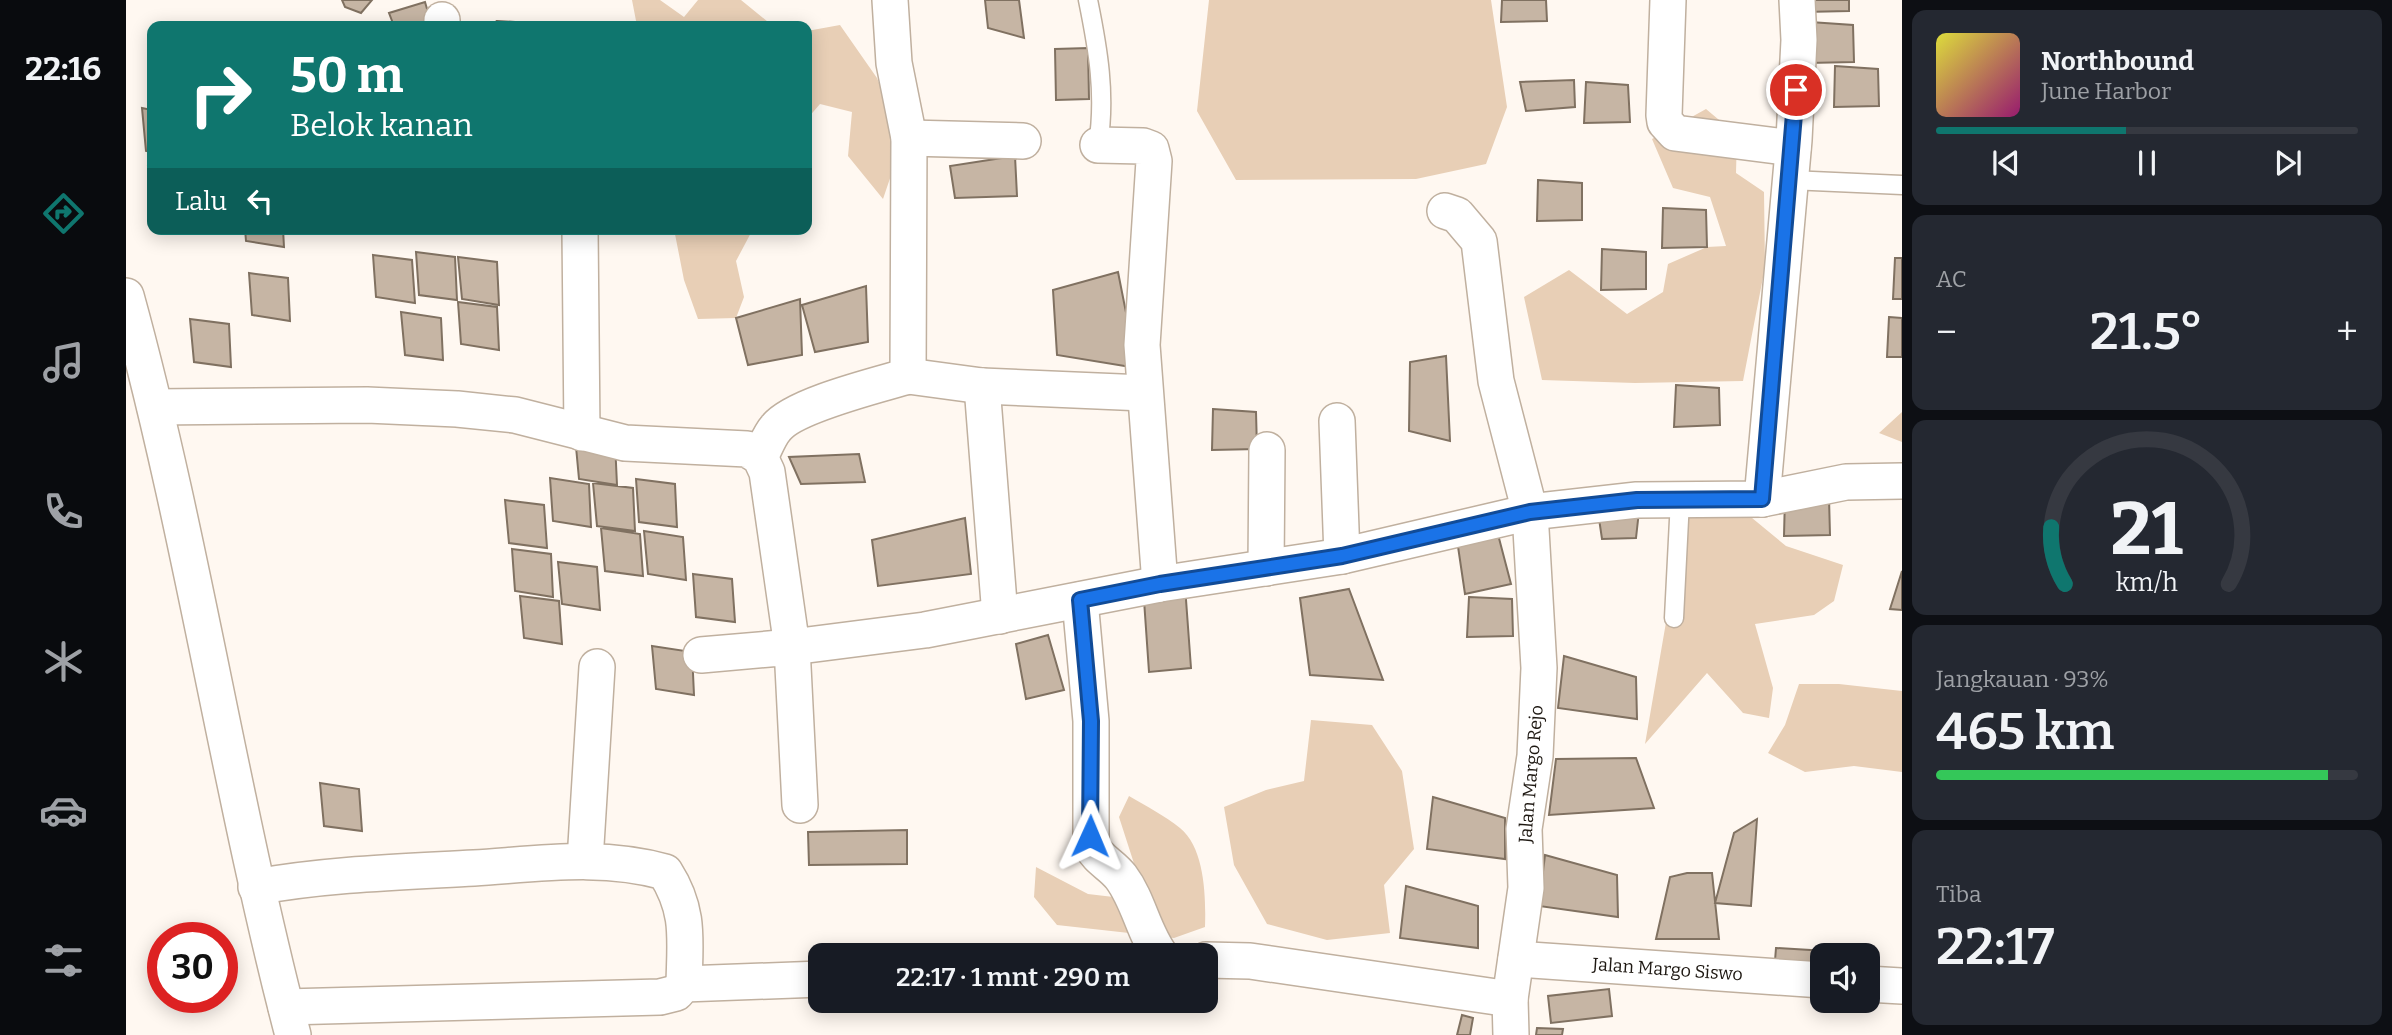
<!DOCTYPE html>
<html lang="id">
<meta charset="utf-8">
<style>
body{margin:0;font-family:Bitter,serif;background:#242831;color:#f1f3f6;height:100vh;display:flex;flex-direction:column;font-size:26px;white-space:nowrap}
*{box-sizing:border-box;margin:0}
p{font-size:23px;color:#9ea1a6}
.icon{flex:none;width:38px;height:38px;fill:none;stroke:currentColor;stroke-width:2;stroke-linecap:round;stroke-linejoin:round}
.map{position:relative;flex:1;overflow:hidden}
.panel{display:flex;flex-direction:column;gap:10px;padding:10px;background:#0d0f14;width:490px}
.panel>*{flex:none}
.top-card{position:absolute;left:21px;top:21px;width:665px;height:214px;border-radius:14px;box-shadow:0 4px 18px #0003;background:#0f766e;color:#fff;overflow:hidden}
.fabs{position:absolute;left:1684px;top:943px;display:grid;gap:14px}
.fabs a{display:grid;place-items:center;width:70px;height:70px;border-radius:14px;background:#171b24;box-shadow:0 4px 18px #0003;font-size:35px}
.speed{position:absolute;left:21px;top:922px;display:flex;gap:14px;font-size:35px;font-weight:700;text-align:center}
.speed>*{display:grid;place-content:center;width:91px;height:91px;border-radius:50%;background:#171b24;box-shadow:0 4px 18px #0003;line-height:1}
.speed .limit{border:10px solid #d22;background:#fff;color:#111}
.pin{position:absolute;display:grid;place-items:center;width:60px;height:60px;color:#fff;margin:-30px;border:4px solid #fff;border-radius:50%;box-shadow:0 2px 7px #0007}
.me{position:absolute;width:77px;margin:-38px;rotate:1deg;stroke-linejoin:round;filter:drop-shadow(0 0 5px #0008)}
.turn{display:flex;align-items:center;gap:24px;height:147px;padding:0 28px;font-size:32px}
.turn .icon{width:91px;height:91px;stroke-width:2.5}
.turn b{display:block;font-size:49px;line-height:60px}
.then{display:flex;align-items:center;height:66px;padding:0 28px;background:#0003;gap:14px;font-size:26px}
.big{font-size:52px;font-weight:600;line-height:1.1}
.panel .tile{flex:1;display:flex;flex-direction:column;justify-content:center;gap:10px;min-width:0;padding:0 24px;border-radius:14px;background:#242831}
.panel .dial{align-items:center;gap:0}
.dial svg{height:182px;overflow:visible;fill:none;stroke:#363941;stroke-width:7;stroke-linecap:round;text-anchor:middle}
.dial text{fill:#f1f3f6;stroke:none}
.song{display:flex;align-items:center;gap:21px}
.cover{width:84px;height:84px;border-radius:10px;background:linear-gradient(135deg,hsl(60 70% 55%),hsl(320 70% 35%))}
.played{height:7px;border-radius:4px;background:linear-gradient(90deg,#0f766e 45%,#363941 45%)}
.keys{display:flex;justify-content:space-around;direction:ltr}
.heat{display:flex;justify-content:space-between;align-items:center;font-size:38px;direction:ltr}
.charge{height:10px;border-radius:5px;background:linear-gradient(90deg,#34c759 93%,#363941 0)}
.trip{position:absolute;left:682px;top:943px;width:410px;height:70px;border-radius:14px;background:#171b24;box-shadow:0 4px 18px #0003;font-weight:600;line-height:70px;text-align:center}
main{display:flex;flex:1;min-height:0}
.tab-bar{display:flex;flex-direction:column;width:126px;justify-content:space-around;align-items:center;background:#090b0e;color:#9ea1a6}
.tab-bar .icon{width:49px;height:49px}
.tab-bar .on{color:#0f766e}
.tab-bar b{font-size:32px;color:#f1f3f6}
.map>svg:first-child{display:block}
.green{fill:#e8cfb6}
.building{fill:#c6b5a4;stroke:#807161;stroke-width:2}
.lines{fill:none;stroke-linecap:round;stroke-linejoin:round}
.lane-casing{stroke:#c0b09f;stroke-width:21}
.street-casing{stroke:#c0b09f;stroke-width:38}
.lane{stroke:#fff;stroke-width:18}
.street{stroke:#fff;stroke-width:35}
.route-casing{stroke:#114b97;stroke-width:18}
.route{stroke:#1a73e8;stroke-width:12}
.labels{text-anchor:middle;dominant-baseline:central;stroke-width:7;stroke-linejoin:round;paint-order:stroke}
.street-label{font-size:18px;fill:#1e1812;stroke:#fff}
</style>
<main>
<nav class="tab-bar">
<b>22:16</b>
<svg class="icon on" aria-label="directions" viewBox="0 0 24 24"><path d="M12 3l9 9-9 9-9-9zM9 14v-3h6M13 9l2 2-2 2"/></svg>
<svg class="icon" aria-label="music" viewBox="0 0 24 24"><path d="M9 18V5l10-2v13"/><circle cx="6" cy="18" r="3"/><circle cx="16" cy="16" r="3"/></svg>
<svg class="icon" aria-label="phone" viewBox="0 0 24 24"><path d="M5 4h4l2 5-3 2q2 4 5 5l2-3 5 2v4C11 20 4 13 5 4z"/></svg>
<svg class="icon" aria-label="climate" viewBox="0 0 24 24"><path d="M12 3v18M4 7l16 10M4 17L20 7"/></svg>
<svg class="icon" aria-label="car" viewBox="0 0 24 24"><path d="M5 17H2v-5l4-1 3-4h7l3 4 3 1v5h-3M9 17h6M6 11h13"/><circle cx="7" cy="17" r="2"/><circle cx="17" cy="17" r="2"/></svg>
<svg class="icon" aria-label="filters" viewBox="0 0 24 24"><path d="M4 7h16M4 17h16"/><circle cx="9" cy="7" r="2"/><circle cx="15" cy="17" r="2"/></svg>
</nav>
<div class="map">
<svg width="1776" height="1035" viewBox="0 0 1776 1035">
<rect width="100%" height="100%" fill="#fff8f1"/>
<!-- green -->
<path class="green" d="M506,0H534L558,17L572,0H615L647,26H511Z
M1083,0H1365L1381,107L1360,164L1290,179L1110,180L1071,111Z
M714,25L751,78L777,140L757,199L722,156L726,112L694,104L681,119V31Z
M1580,109L1611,135L1610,173L1638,192L1639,267L1617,381L1509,383L1416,380L1398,297L1443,270L1501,314L1537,292L1542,264L1581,247L1600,246L1584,197L1547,188L1526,139Z
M548,229H627L610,261L618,297L610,318L572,319L558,280Z
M1776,412V442L1753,433Z
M1620,513L1660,546L1717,565L1708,601L1688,615L1629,624L1647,688L1643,718L1617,713L1581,673L1519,744L1558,518Z
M1673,684H1713L1776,691V772L1728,766L1679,772L1642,753L1659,725Z
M1185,720L1246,725L1276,771L1288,849L1258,885L1264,933L1201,940L1141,924L1108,865L1098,807L1140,790L1178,781Z
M1003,796C1020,806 1039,816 1054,828C1079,848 1080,898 1079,927L1048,938L931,925L908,897L910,867L962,894L996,898L1013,879L993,817Z"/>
<!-- building -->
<path class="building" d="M216,0H246L235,13L219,7Z
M859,0H893L898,38L862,28Z
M1376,0H1420L1421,21L1375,22Z
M1678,0H1723V11L1678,12Z
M299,2L306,26H268L263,13Z
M371,21L389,22L396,26H373Z
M1684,22L1727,25L1728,62L1682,63Z
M962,48L963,99L930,100L929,49Z
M1709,66L1752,69L1753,106L1708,107Z
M1448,80L1449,107L1400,111L1394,82Z
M1460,82L1502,85L1504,122L1458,123Z
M16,108L26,110V152L20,151Z
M889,156L891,196L829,198L824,166Z
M22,166H26V208H25Z
M1412,180L1456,183V220L1411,221Z
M1537,208L1580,210L1581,247L1536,248Z
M119,229H157L158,247L120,241Z
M1476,249L1520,252V289L1475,290Z
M290,252L329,257L331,300L293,295Z
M247,255L286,260L289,303L250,297Z
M332,257L371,262L373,305L336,299Z
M1769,258H1776V299H1767Z
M992,272L1011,368L931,355L927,290Z
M123,273L162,278L164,321L126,315Z
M740,286L742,342L689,352L676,305Z
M674,299L676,355L622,365L610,318Z
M332,302L371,307L373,350L335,344Z
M275,312L315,318L317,360L279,355Z
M1763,317L1776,318V357H1761Z
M64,319L103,324L105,367L68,362Z
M1320,356L1324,441L1283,431L1284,362Z
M1550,385L1593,388L1594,425L1548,427Z
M1087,409L1130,412L1131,449L1086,450Z
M449,436L489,442L491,485L453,479Z
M733,454L739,482L675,484L663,457Z
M424,478L463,484L465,527L427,521Z
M510,479L549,484L551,527L513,522Z
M467,483L507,488L509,531L471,526Z
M1659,496L1703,498L1704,535L1658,536Z
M379,500L418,505L421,548L383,543Z
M1513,511L1510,538L1476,539L1472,512Z
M839,518L845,574L752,586L746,540Z
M1369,523L1385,584L1339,594L1330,533Z
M475,528L514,534L517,576L479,571Z
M518,531L557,537L560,580L522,574Z
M386,549L425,554L427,597L389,591Z
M432,562L471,567L474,610L436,604Z
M1776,571V610L1764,609Z
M567,574L606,579L609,622L570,617Z
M1059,586L1065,668L1023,672L1018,600Z
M1223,589L1257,680L1184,675L1174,598Z
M394,596L433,601L436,644L398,638Z
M1343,597L1386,599L1387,636L1341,637Z
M922,635L938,690L900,699L890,644Z
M526,646L566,652L568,695L530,689Z
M1438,656L1510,677L1511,719L1432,708Z
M1510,758L1528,808L1423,815L1430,759Z
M194,783L233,789L236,831L198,826Z
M1307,797L1379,818V859L1301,849Z
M1631,819L1625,906L1589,903L1608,833Z
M781,830V864L683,865L682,832Z
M1419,855L1491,875L1492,917L1413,906Z
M1561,873H1586L1593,939H1530L1544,877Z
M1280,886L1352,906V948L1274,938Z
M1650,948L1700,951L1699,956H1696V976L1648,973Z
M1483,989L1486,1016L1425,1023L1422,996Z
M1336,1015L1347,1018L1344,1035H1331Z
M1411,1028L1437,1029L1436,1035H1410Z"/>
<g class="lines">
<!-- lane casing -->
<g class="lane-casing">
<path id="lane" d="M962,0C972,49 980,95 972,145
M1664,180L1776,185
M1548,618L1554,500"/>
</g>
<!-- street casing -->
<g class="street-casing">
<g id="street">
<path d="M1542,0L1538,115L1539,122L1549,133L1667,148"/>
<path d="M316,20V26"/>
<path d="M783,138L897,141"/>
<path d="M972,145L1017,146L1025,149L1028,161L1016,345L1034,584"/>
<path d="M1319,211L1331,215L1353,241L1370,381L1404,512L1413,668L1409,756L1398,829L1400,888L1384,999L1385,1035"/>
<path d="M454,229L456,433"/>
<path d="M0,296C67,539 103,791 167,1035"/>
<path d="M782,376L856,386L1018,393"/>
<path d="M856,386L874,616"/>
<path d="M29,407L241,405L331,409L389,415L499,443L621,449L634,457L641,472L666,647L799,630L1034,584L1216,556L1404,512L1511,500L1636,499L1720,482L1776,481"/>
<path d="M1211,421L1216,556"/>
<path d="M634,457C639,448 643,436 650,428C668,405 752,385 782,376L783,138L768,63L764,0"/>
<path d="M1636,499L1668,140L1673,40L1671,0"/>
<path d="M1140,568L1141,450"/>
<path d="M954,600L965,721V845C972,860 985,864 995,877C1013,901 1017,932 1035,956"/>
<path d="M575,655L666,647L674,805"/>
<path d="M459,861L471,667"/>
<path d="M130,887C202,874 275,872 348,868C411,864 477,854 539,872C564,911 559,939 558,984"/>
<path id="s1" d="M1390,959L1696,980"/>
<path d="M1080,960L1124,961L1384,999"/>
<path d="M1741,984L1776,986"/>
<path d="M160,1007L534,997L550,993L558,984L695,979"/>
</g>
</g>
<!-- lane -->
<use href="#lane" class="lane"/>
<!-- street -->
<use href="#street" class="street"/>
</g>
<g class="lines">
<!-- route casing -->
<g class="route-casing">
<path id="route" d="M964,836L965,721L954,600L1034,584L1216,556L1404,512L1511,500L1636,499L1670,90"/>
</g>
<!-- route -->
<use href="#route" class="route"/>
</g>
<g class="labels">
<!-- street labels -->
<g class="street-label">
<text transform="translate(1405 774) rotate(-85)">Jalan Margo Rejo</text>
<text stroke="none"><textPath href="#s1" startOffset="152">Jalan Margo Siswo</textPath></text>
</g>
</g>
</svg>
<div class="fabs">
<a><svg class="icon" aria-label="sound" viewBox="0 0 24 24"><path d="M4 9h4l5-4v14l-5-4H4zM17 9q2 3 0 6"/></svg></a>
</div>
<div class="speed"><div class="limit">30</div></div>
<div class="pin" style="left:1670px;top:90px;background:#d93025"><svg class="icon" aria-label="arrive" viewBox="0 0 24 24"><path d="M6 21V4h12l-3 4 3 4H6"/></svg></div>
<svg class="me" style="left:964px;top:836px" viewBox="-20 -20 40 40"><path d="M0-17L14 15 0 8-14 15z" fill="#1a73e8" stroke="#fff" stroke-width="4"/></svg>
<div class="trip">22:17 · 1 mnt · 290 m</div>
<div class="top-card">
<div class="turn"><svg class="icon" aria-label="right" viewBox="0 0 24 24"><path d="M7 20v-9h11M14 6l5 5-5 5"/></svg><div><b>50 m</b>Belok kanan</div></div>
<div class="then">Lalu<svg class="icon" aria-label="left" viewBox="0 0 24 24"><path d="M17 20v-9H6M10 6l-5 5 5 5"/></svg></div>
</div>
</div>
<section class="panel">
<div class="tile">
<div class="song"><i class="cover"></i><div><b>Northbound</b><p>June Harbor</p></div></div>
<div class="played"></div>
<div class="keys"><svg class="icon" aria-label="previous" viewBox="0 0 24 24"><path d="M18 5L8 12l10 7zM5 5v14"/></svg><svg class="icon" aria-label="pause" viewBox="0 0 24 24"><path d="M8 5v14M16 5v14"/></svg><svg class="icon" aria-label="next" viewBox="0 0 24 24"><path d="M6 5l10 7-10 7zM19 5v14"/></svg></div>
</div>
<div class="tile"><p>AC</p>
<div class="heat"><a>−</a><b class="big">21.5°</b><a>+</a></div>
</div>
<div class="tile dial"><svg viewBox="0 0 100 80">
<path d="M14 69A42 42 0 1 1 86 69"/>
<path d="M14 69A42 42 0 0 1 8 44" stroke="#0f766e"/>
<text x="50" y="56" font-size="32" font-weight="700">21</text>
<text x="50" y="72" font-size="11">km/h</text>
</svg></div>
<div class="tile"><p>Jangkauan · 93%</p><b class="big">465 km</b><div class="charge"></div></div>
<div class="tile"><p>Tiba</p><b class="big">22:17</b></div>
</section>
</main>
